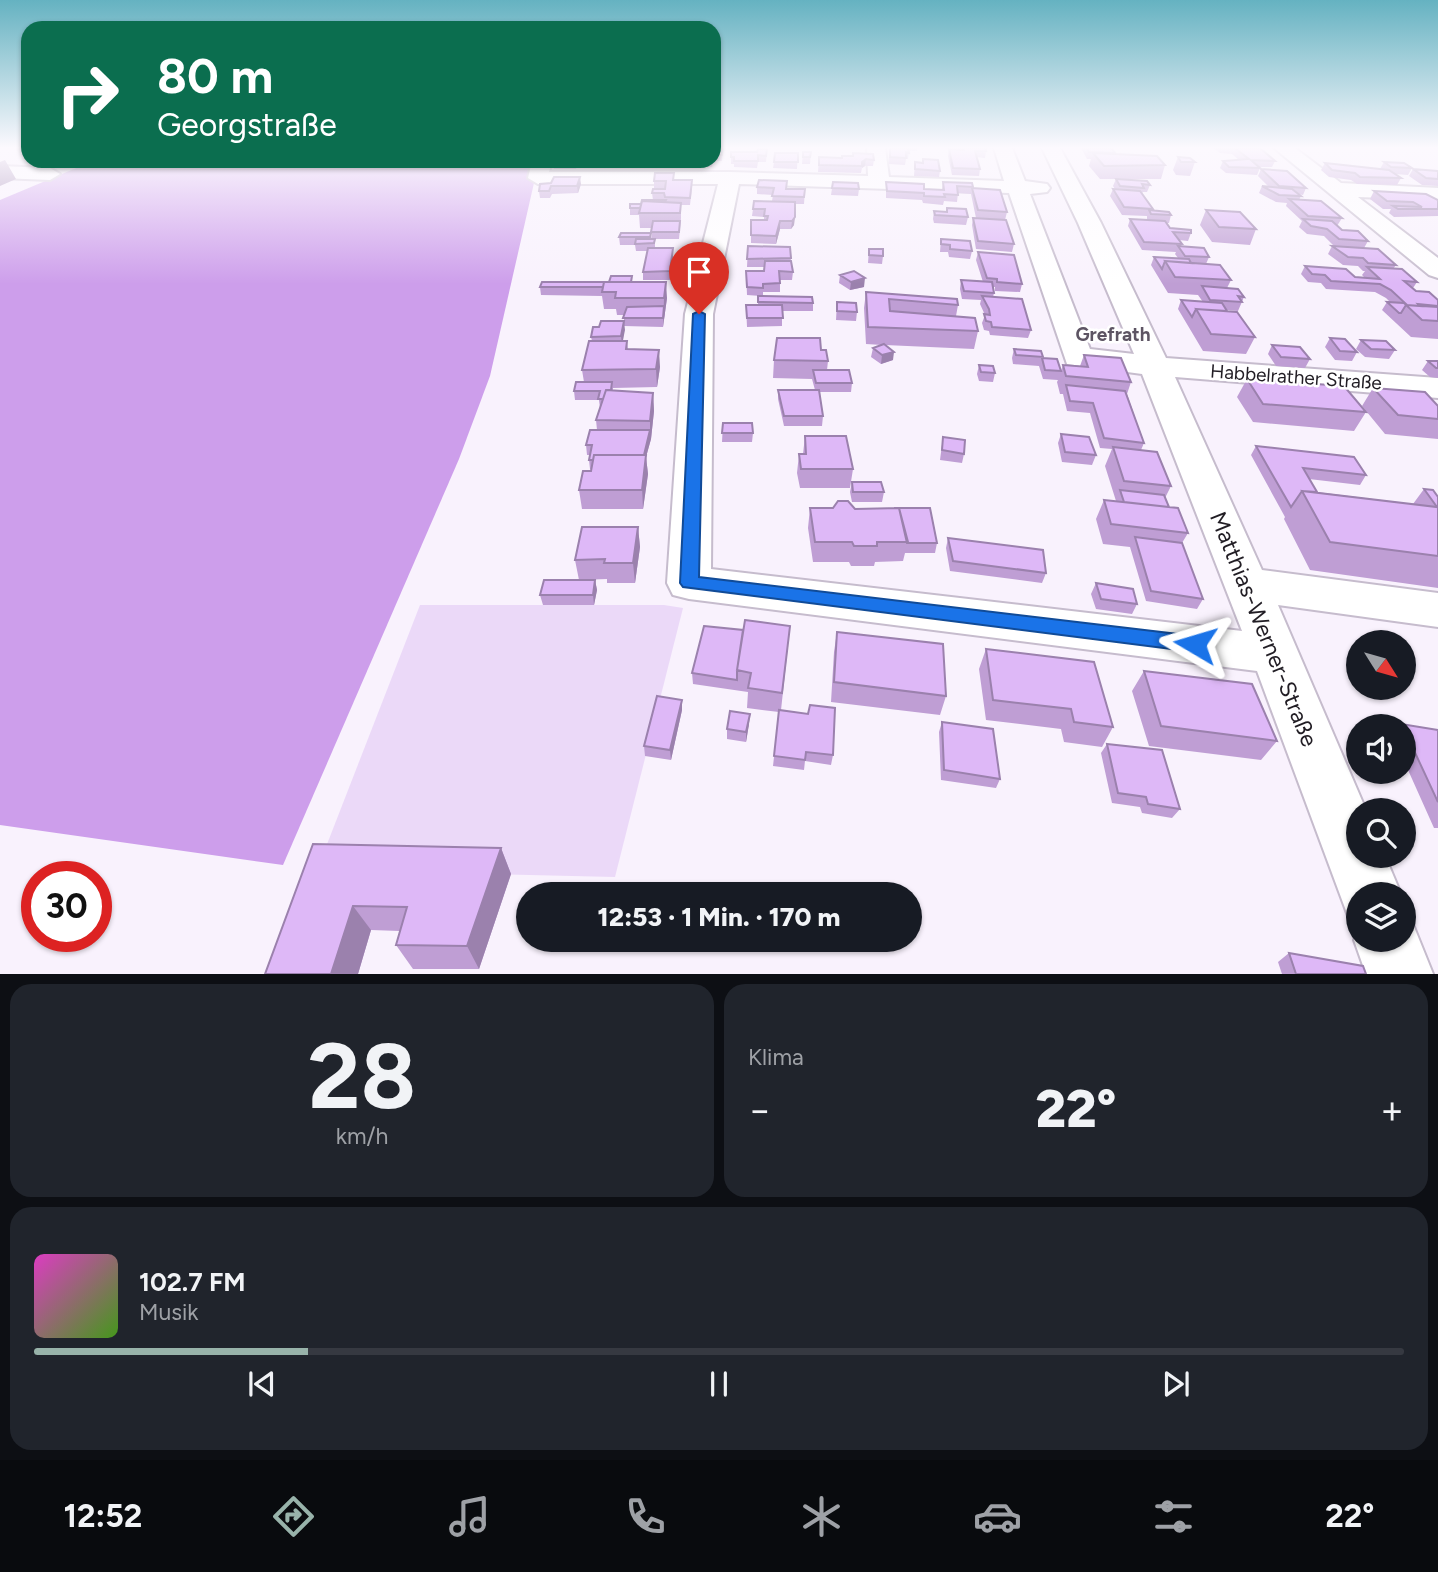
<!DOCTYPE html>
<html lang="de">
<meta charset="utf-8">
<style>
body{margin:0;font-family:Figtree,sans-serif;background:#20242c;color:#f1f3f6;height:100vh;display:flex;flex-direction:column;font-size:26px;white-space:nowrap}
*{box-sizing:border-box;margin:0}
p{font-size:23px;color:#9ea1a6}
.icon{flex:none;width:38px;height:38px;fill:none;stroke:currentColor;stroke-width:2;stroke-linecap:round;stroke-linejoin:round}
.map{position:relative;height:974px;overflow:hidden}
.side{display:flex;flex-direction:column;gap:10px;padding:10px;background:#0d0f14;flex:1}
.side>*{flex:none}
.banner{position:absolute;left:21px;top:21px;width:700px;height:147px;border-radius:21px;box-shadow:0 2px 5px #0004;background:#0b6e4f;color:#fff;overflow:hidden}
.needle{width:46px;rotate:127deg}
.controls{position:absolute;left:1346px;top:630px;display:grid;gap:14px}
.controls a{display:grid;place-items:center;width:70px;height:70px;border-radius:50%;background:#171b24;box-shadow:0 2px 5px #0004;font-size:35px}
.speed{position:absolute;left:21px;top:861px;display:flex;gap:14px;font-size:35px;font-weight:700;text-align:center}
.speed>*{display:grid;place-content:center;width:91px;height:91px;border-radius:50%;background:#171b24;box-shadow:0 2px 5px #0004;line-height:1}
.speed .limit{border:10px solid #d22;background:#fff;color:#111}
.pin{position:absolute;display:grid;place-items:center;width:60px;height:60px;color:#fff;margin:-72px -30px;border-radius:50% 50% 50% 0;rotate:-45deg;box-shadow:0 0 7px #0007}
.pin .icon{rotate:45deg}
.me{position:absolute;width:77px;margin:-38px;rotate:277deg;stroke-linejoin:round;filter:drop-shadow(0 0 5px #0008)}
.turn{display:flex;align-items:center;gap:24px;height:147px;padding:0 21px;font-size:32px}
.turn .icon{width:91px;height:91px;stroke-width:2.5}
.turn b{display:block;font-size:49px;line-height:60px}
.big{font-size:52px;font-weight:800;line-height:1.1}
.side .card{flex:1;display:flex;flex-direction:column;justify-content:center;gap:10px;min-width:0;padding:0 24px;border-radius:21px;background:#20242c}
.side .dial{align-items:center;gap:0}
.dial b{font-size:91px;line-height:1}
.song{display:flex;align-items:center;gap:21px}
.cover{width:84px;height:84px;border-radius:10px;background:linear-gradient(135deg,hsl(310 70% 55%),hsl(100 70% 35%))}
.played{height:7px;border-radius:4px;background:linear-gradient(90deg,#98b3aa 20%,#363941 20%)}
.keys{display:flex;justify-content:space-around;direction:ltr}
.heat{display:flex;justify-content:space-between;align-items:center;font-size:38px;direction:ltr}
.side .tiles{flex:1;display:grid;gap:10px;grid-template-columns:1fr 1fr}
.card:last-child{grid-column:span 2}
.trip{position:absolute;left:516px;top:882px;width:406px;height:70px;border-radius:35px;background:#171b24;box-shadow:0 2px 5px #0004;font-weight:800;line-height:70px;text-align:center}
.menu{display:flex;height:112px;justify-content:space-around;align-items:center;background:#090b0e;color:#9ea1a6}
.menu .icon{width:49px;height:49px}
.menu .on{color:#98b3aa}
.menu b{font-size:32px;color:#f1f3f6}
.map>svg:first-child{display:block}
.green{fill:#ebd9f8}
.forest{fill:#cd9eeb}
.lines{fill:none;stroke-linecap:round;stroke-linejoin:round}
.minor-casing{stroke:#c6bccd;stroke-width:4}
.minor{fill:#fff;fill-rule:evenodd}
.wall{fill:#bf9ed4}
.shaded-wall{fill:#9b81ad}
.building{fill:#deb8f7;stroke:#9b81ad;stroke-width:2}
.route{fill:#1a73e8;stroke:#114b97;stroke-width:2}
.labels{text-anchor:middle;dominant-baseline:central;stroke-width:5;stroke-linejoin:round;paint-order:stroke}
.far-quarter-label{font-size:19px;font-weight:bold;fill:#5d5463;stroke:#fff}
.street-label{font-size:19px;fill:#211d24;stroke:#fff}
.near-street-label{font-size:23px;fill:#211d24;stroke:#fff}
</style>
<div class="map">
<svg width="1438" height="974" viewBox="0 0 1438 974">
<rect width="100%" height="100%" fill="#f9f2fd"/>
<!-- green -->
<path class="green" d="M420,605H664L683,608L615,877L317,870Z"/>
<!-- forest -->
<path class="forest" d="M93,161H539L490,376L459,459L283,865L0,825V200Z"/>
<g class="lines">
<!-- minor casing -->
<g class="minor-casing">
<path id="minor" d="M867,148H885L889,177L1004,181L994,148H1012L1025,181L1047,184L1050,188L1047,192L1030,194L1090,349L1134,354L1078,223L1042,148H1060L1101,223L1166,358L1438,378V398L1175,377L1262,570L1438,593V627L1278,605L1366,810H1358V856H1385L1401,894H1358V920L1348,916L1257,671L689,599L673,595L667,583L685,314L718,184H538L528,178L532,161H552L549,172H730L868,176ZM739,184L1009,193L1067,364L1142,374L1242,631L711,569L713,314Z
M1274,148H1295L1341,183L1438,188V200L1358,197L1438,258V278L1429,275Z
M0,166L50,168L60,174L50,180L0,178Z
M1404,914L1410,917L1433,974H1366L1354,940L1358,931V940H1404Z"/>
</g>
<!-- minor -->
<use href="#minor" class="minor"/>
</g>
<!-- wall -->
<path class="wall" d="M714,148H723L722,161H713L712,167H692V161H714Z
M889,148H917V151H909L908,159H906L905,165L889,164Z
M959,148H985L986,151L985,158L977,157L980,169L979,176L952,175L948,156L949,149L959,150Z
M1081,148H1111L1114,154L1165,165L1161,179H1100L1089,166L1091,159H1087Z
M1213,148H1258L1275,161L1272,167H1259L1260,168L1257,175L1226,173L1220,168L1223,161L1239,160L1232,154L1220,153Z
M767,149L766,162H758L757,168L734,167V164H731V157L757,152Z
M803,152H811L810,164H802Z
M798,153L797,169L773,168L774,162Z
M819,157L874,160L873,166H865L862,168L861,173L818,172Z
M1178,157L1195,162L1190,176L1176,175L1173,170Z
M923,159L940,171L939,177L914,176L915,162L922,163Z
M579,161L576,169H554L553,162Z
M647,161H678V162H669L668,167H648Z
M1384,162L1412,168L1408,175L1395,174L1401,178L1397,185L1357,184L1351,180L1329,177L1321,170L1325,163L1380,169Z
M1261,169L1306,188L1303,195L1298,194L1301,196L1299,200L1342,218L1337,226L1342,230L1368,241L1364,248L1396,265L1393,269L1417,282L1413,288L1416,291L1438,300V339L1411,337L1382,310L1387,302H1390L1386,298L1375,292L1326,289L1321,283L1308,282L1301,274L1305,266L1355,277L1365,278L1362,275L1365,271H1363L1358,266L1343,265L1328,254L1332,246H1334L1324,236L1307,234L1299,227L1302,221L1286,206L1287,203L1276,202L1259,193L1262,186L1269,187L1258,176Z
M1413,169L1438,171V186L1422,185L1409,176Z
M1116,179L1150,185L1147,192H1143L1142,193L1153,209L1152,211L1171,215L1169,223H1166L1170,228L1191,233L1188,241L1179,240L1182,244L1181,246L1209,257L1206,264L1231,280L1227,288L1244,297L1238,311L1226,310L1255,337L1246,354L1203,351L1178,309L1181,300L1203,302L1198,295L1168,293L1151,265L1154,257L1178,258L1175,254L1176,252L1142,250L1128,226L1130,219L1147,220V216L1122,215L1110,196L1113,189H1115L1113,186Z
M674,180L692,187L690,205H681V218L679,239H655V248L673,255L670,280H643V272L647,251H636L635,245H620L619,237L651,233L652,239V228H640L639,215H630V208L653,200L652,193L665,189V188H654V181Z
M833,182L859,189L858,196L831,195Z
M886,182L924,189H942L943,182L973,187V188L1007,212L1005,220L976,218L971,194L958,193L957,202L944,201L943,205L923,203L922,200L886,198Z
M540,184H581L578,193L552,194L550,198H540L539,191Z
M757,187L805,189L804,204H795L794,225L791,229H780L776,244L751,243V220H764V217L752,216L753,209L772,201L773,195L757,194Z
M1374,191L1438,200V216L1394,217L1389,213L1391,209H1383L1370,199Z
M947,208L968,217L966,225L934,223L933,219L934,211L946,212Z
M1206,210L1256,229L1250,245L1212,242L1200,225Z
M973,218L1014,244L1012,252L976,249L972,225Z
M941,239L972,251L970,259L949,257L948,252H940Z
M748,246L790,247L791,261L793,272L792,280H780V292H763V296L813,303V311H782V326L747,327L746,305H758V296H761L747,295L746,271H764L765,267H747Z
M869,249L883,256L882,264L868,263Z
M978,252L1022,284L1020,292L995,291V287H993L994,293L993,297L1031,330L1028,338L990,335L989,331L984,330L982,323L985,315L980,304L981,300L962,299L960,289L961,280L983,282L976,260Z
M840,275L864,287L850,290L839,283Z
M633,282L667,298L663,327L624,326L623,341H627L628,349L660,367L657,387L613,388V390L653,393L654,411L651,439L646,457L648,474L643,509H582L579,490L591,469H590L589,460L590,455H587L586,445L597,430L596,420L600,408L599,400H575L574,391L584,382L582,370L592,341L591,337L599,327L624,321V315H617L616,309H604L602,296L541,295L540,287Z
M866,292L958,305L956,316L978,331L974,349L885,345L893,360L881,364L871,357L873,348L882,345L866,344L864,308Z
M837,302L857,312L856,321L836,320Z
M1330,338L1357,352L1352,361L1335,360L1325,347Z
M1361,340L1395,350L1389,359L1365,357L1356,349Z
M1272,345L1310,359L1305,368L1276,366L1268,354Z
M1014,349L1043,358L1061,371L1063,365L1080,366L1084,355L1131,382L1127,394L1144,443L1141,450L1171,486L1165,498L1169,507L1188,533L1182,543L1203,599L1197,609L1146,601L1130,547L1103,544L1096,519L1104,500L1116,501L1105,466L1112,449L1100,448L1090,413L1067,411L1063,394H1060L1057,382L1058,380L1043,379L1039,366L1013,364L1012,358Z
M821,350L828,361L827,370L852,383L851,392H819L823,416L822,426H784L778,399V390H815L812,379L773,378L774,360Z
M1428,361H1438V378L1430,377L1422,370Z
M979,365L995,373L993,382L979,381L977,374Z
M1247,379L1366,412L1354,431L1253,422L1237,397Z
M1373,388L1438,406V439L1385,434L1362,406Z
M723,423L753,433L752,442H722Z
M1061,434L1096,455L1092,465L1062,462L1058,443Z
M805,436L853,469L850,488H800L797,473L799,454H803Z
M943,437L964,454L962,463L940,460Z
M1256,446L1366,475L1360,485L1309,479L1317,492L1413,504L1424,489L1438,497V588L1310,570L1284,519L1285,517L1251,455Z
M852,482L884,492L882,502H852L850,492Z
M810,508L855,509L937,543L935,553H905L903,561L875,562L874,566H851L849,562H813L808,528Z
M638,527L640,547L635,583H607V579L579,580L575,560Z
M948,538L1046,573L1042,583L950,571L946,548Z
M595,580L597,590L594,605H543L540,595Z
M1096,583L1137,604L1132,614L1096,609L1091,594Z
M837,632L946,696L940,715L831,702L834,652Z
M788,646L781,710L833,755L831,765L805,761L804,770L773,766L779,712L747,708L748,692L693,684L692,673Z
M986,649L1113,727L1102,747L1064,742L1061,729L986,720L979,669Z
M1144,671L1277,741L1261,760L1149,746L1132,691Z
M682,700V710L671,760L645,756L644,746Z
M942,722L1000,779L996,788L941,780L939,732Z
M749,724L746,742L727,739V729Z
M1401,724L1438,730V828H1434L1404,761V726H1398Z
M1107,744L1180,809L1172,818L1142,813L1140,807L1112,803L1101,753Z
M313,844L501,848L511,874L479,969H413L396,945L400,931L371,930L358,974H265Z
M1289,953L1366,974H1282L1278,962Z"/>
<!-- shaded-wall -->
<path class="shaded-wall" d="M866,159L865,166L862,168V162Z
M5,160L16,179L0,186V162Z
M600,161H646L645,163L601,166Z
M580,177L581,184L578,193L577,186Z
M795,217L794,225L791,229L792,221Z
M780,221V229L776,244V236Z
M673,248V255L670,280V271Z
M865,278L864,287L850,290L851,282Z
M666,282L667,298L663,327L664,298Z
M624,321L625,330L622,345L621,336Z
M659,350L660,367L657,387L656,369Z
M894,352L893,360L881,364L882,355Z
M653,393L654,411L651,439L646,457L648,474L643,509L641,464L650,430V421Z
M638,527L640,547L635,583L633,563Z
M595,580L597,590L594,605L593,595Z
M682,700V710L671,760L670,750Z
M750,714L749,724L746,742V732Z
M501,848L511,874L479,969L467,946Z
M353,906L371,930L358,974H331Z"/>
<!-- building -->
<path class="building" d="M714,148H723L722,155H714Z
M890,148H908L909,153L906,152V158L890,157Z
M963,148H985L986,151H975L980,169L953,168L949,149L964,150Z
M1087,148H1111L1115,153L1089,152Z
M1235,148H1260L1275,161L1251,160L1260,168L1229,167L1223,161L1249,159Z
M758,149H767L766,156L758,155V161H734V157H731V152H757Z
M803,152H811L810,157H803Z
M775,153H798V162H774Z
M853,153L873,154L874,160L866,159L862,162V166L819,165V157L842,158V156H853Z
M1093,153L1157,156L1165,165L1104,166Z
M1178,157L1190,158L1195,162H1181Z
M923,159L938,160L940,171L915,169V162L923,163Z
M554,161H575L553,162Z
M1384,162L1404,163L1412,168L1391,167Z
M1325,163L1389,170L1401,178L1360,177L1355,173L1332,170Z
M1261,169L1287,171L1306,188L1279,186Z
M1413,169L1438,171V179L1426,178Z
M655,173H674L673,180H692L690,198L665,197L664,193H652L653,189H665L666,181H654Z
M554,177H580L577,186H551L549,191H539L540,184L551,183Z
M1116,179L1147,181L1150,185L1142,184L1144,188L1120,186Z
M759,180L787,181L786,189H805L804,197L772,196L774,188L757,187Z
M833,182L858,183L859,189L832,188Z
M886,182L924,184V189L944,190L943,182L972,183L973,187L957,186L958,195L944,194L945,197L924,196V193L887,191Z
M1262,186L1292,189L1301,196L1279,195Z
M972,188L1000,190L1007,212L978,210Z
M1113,189L1140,191L1153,209L1124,207Z
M1374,191L1426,194L1438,200V209H1398L1393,206L1422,207L1413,202L1387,201Z
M1289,199L1321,201L1342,218L1308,216Z
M642,200H666L665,202L642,201L640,208H630V204H641Z
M642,201L681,203L680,213H639Z
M754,201L795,202V217L792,221H780L776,236L751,235V220H767L768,216H764L765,209H753Z
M947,208L966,209L968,217L935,215L934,211L947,212Z
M1149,210L1169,212L1171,215L1151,214Z
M1206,210L1240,212L1256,229L1219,227Z
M973,218L1006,220L1014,244L978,241Z
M1130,219L1165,221L1170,228L1191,230V233L1173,232L1182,244L1144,242Z
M1303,219L1332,221L1342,230L1358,231L1368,241L1339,239L1327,229L1311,226Z
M653,221H680L679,232H651Z
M621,233H651L650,237H619Z
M636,239H655L654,243L635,244Z
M941,239L970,241L972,251L950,249V245L941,244Z
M748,246L790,247L791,258L747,259Z
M1178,246L1204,248L1209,257L1185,256Z
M1332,246L1378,249L1396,265L1368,263L1363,258L1348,257Z
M648,248H673L670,271L643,272Z
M869,249H883V256L869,255Z
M978,252L1014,255L1022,284L997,282V279L987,278Z
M1154,257L1189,259L1191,263L1165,261L1162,269Z
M765,261H791L793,272L779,271L780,283L763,284V288L747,287L746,271H764Z
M1165,261L1220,265L1231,280L1175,277Z
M1305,266L1346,269L1355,277L1380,279L1367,267L1402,269L1417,282L1404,281L1416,291L1429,292L1438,300V306L1418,304L1420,306L1406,305L1401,313H1399L1387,302L1405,303L1391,290L1380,284L1331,281L1325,275L1312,274Z
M854,271L865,278L851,282L840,275Z
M611,276H632L631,282H609Z
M961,280L992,282L994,293L964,291Z
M542,282H604L603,287H540Z
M604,282H666L664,298H615L616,292H602Z
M1202,286L1238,289L1244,297L1238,296L1242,302L1210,300Z
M866,292L957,299L958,305L889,299L890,311L975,318L978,331L868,327Z
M758,296L812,297L813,303L758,302Z
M982,296L1022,299L1031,330L992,327L991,322L986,321L984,314L990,315L989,309Z
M1181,300L1222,303L1227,311L1196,309L1192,317Z
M837,302L856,303L857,312L837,311Z
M746,305H782L783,318H747Z
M1406,305L1438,307V321L1422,320Z
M664,306L663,318H623L627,307Z
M1196,309L1237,312L1255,337L1211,334Z
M601,321H624L621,336L591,337L593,327H599Z
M777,338H820L821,350H826L828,361L774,360Z
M1330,338L1345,339L1357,352L1340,351Z
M1361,340L1386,341L1395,350L1371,349Z
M589,341H627L626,349L659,350L656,369L582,370Z
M884,344L894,352L882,355L873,348Z
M1272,345L1300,347L1310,359L1281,357Z
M1014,349L1041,351L1043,357L1016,355Z
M1084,355L1121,358L1131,382L1066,376L1063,365L1088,367Z
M1042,358L1057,359L1061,371L1045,370Z
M1428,361H1438V368H1436Z
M979,365L993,366L995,373L981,372Z
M813,370H849L852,383H816Z
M1247,379L1344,386L1366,412L1263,404Z
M576,382H612L611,390H606L603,399H598L600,391H574Z
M1066,385L1125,391L1144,443L1104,438L1093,403L1070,401Z
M1373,388L1425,392L1438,406V419L1398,415Z
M606,390L653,393L650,421L596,420Z
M778,390H819L823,416H784Z
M723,423H752L753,433H722Z
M590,430H650L644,455H594L593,460H589L592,445H586Z
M1061,434L1089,437L1096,455L1065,452Z
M805,436H846L853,469H801L799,454H806Z
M943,437L965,440L964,454L942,450Z
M1256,446L1354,457L1366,475L1303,468L1317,492L1302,491L1291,507Z
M1113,447L1157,452L1171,486L1124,481Z
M594,455H646L642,490H579L583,471H591Z
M852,482H881L884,492H853Z
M1424,489L1433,490L1438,497V556L1330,542L1302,491L1437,507Z
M1120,490L1164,495L1169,507L1124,502Z
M1104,500L1178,508L1188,533L1111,524Z
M838,501H848L855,509L899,508L908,542H877V546H854L852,542H815L810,508H833Z
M894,508H930L937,543H907L899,508Z
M582,527H638L633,563H604L605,559L575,560Z
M1135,537L1182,543L1203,599L1151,591Z
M948,538L1043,550L1046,573L953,561Z
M544,580H595L593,595H540Z
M1096,583L1133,589L1137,604L1101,599Z
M745,620L790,626L782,693L748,688L751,673L737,670Z
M704,626L743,630L737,670V680L692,673Z
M837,632L943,644L946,696L834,682Z
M986,649L1094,662L1113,727L1074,722L1071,709L993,700Z
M1144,671L1252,684L1277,741L1161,726Z
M657,696L682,700L670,750L644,746Z
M810,705L835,708L833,755L806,752L805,760L774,756L779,710L808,714Z
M730,711L750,714L746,732L727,729Z
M942,722L993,729L1000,779L944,770Z
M1401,724L1438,730V802L1404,729V726H1402Z
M1107,744L1162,750L1180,809L1148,804L1146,797L1118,793Z
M313,844L501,848L467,946L396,945L407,907L353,906L331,974H265Z
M1289,953L1363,966L1366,974H1296Z"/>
<!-- sky -->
<linearGradient id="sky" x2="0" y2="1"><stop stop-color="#65b2c1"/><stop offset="0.52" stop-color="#fcf9fe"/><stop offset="1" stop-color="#fcf9fe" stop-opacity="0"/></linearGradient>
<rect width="1438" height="284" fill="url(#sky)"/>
<!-- route -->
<path class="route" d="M699,311L705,314L699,577L1195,636L1202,639L1205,644L1202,650L1195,652L683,587L680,583L693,314Z"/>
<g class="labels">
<!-- far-quarter labels -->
<g class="far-quarter-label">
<text x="1113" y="334">Grefrath</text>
</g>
<!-- street labels -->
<g class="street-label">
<text transform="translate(1296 377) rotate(4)">Habbelrather Straße</text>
</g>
<!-- near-street labels -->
<g class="near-street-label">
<text transform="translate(1264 629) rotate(68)">Matthias-Werner-Straße</text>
</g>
</g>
</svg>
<div class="controls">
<a><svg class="needle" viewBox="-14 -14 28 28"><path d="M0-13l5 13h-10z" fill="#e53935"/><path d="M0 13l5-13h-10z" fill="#9ea1a6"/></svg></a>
<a><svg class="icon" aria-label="sound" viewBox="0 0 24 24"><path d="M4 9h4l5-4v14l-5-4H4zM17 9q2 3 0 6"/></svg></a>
<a><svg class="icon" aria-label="search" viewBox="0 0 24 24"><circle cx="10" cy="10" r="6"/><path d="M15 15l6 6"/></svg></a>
<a><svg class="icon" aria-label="layers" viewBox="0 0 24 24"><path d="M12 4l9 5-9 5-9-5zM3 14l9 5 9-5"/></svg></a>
</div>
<div class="speed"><div class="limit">30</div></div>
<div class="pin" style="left:699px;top:314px;background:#d93025"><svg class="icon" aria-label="arrive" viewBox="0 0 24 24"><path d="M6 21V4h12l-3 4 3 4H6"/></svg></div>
<svg class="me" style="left:1195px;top:644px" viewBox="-20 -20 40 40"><path d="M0-17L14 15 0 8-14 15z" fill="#1a73e8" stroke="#fff" stroke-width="4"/></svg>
<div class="trip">12:53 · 1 Min. · 170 m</div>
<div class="banner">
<div class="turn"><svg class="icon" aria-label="right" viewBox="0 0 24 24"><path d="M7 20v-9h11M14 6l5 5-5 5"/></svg><div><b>80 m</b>Georgstraße</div></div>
</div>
</div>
<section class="side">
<div class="tiles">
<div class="card dial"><b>28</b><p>km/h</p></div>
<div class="card"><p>Klima</p>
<div class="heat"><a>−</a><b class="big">22°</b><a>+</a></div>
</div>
<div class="card">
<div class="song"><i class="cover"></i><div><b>102.7 FM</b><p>Musik</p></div></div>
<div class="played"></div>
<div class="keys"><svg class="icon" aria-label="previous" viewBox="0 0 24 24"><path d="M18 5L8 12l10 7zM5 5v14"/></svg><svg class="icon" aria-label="pause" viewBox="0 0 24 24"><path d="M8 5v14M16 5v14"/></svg><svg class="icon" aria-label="next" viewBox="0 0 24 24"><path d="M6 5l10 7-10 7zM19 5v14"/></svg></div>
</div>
</div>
</section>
<nav class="menu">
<b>12:52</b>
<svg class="icon on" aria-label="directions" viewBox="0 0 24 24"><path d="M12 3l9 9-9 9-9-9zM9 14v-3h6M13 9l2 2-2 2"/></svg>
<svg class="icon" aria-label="music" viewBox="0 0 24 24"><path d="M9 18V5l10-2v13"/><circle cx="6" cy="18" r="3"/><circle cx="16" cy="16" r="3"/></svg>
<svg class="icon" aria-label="phone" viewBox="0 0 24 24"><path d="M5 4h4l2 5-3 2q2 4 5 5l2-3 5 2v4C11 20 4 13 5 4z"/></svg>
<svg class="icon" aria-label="climate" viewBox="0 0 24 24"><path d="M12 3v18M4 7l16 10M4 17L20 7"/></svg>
<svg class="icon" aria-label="car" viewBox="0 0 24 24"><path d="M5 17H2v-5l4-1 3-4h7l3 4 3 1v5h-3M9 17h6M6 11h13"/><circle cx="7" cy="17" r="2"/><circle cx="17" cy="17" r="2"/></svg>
<svg class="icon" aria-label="filters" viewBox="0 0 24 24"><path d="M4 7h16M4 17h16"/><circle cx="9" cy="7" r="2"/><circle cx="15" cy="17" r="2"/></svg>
<b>22°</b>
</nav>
